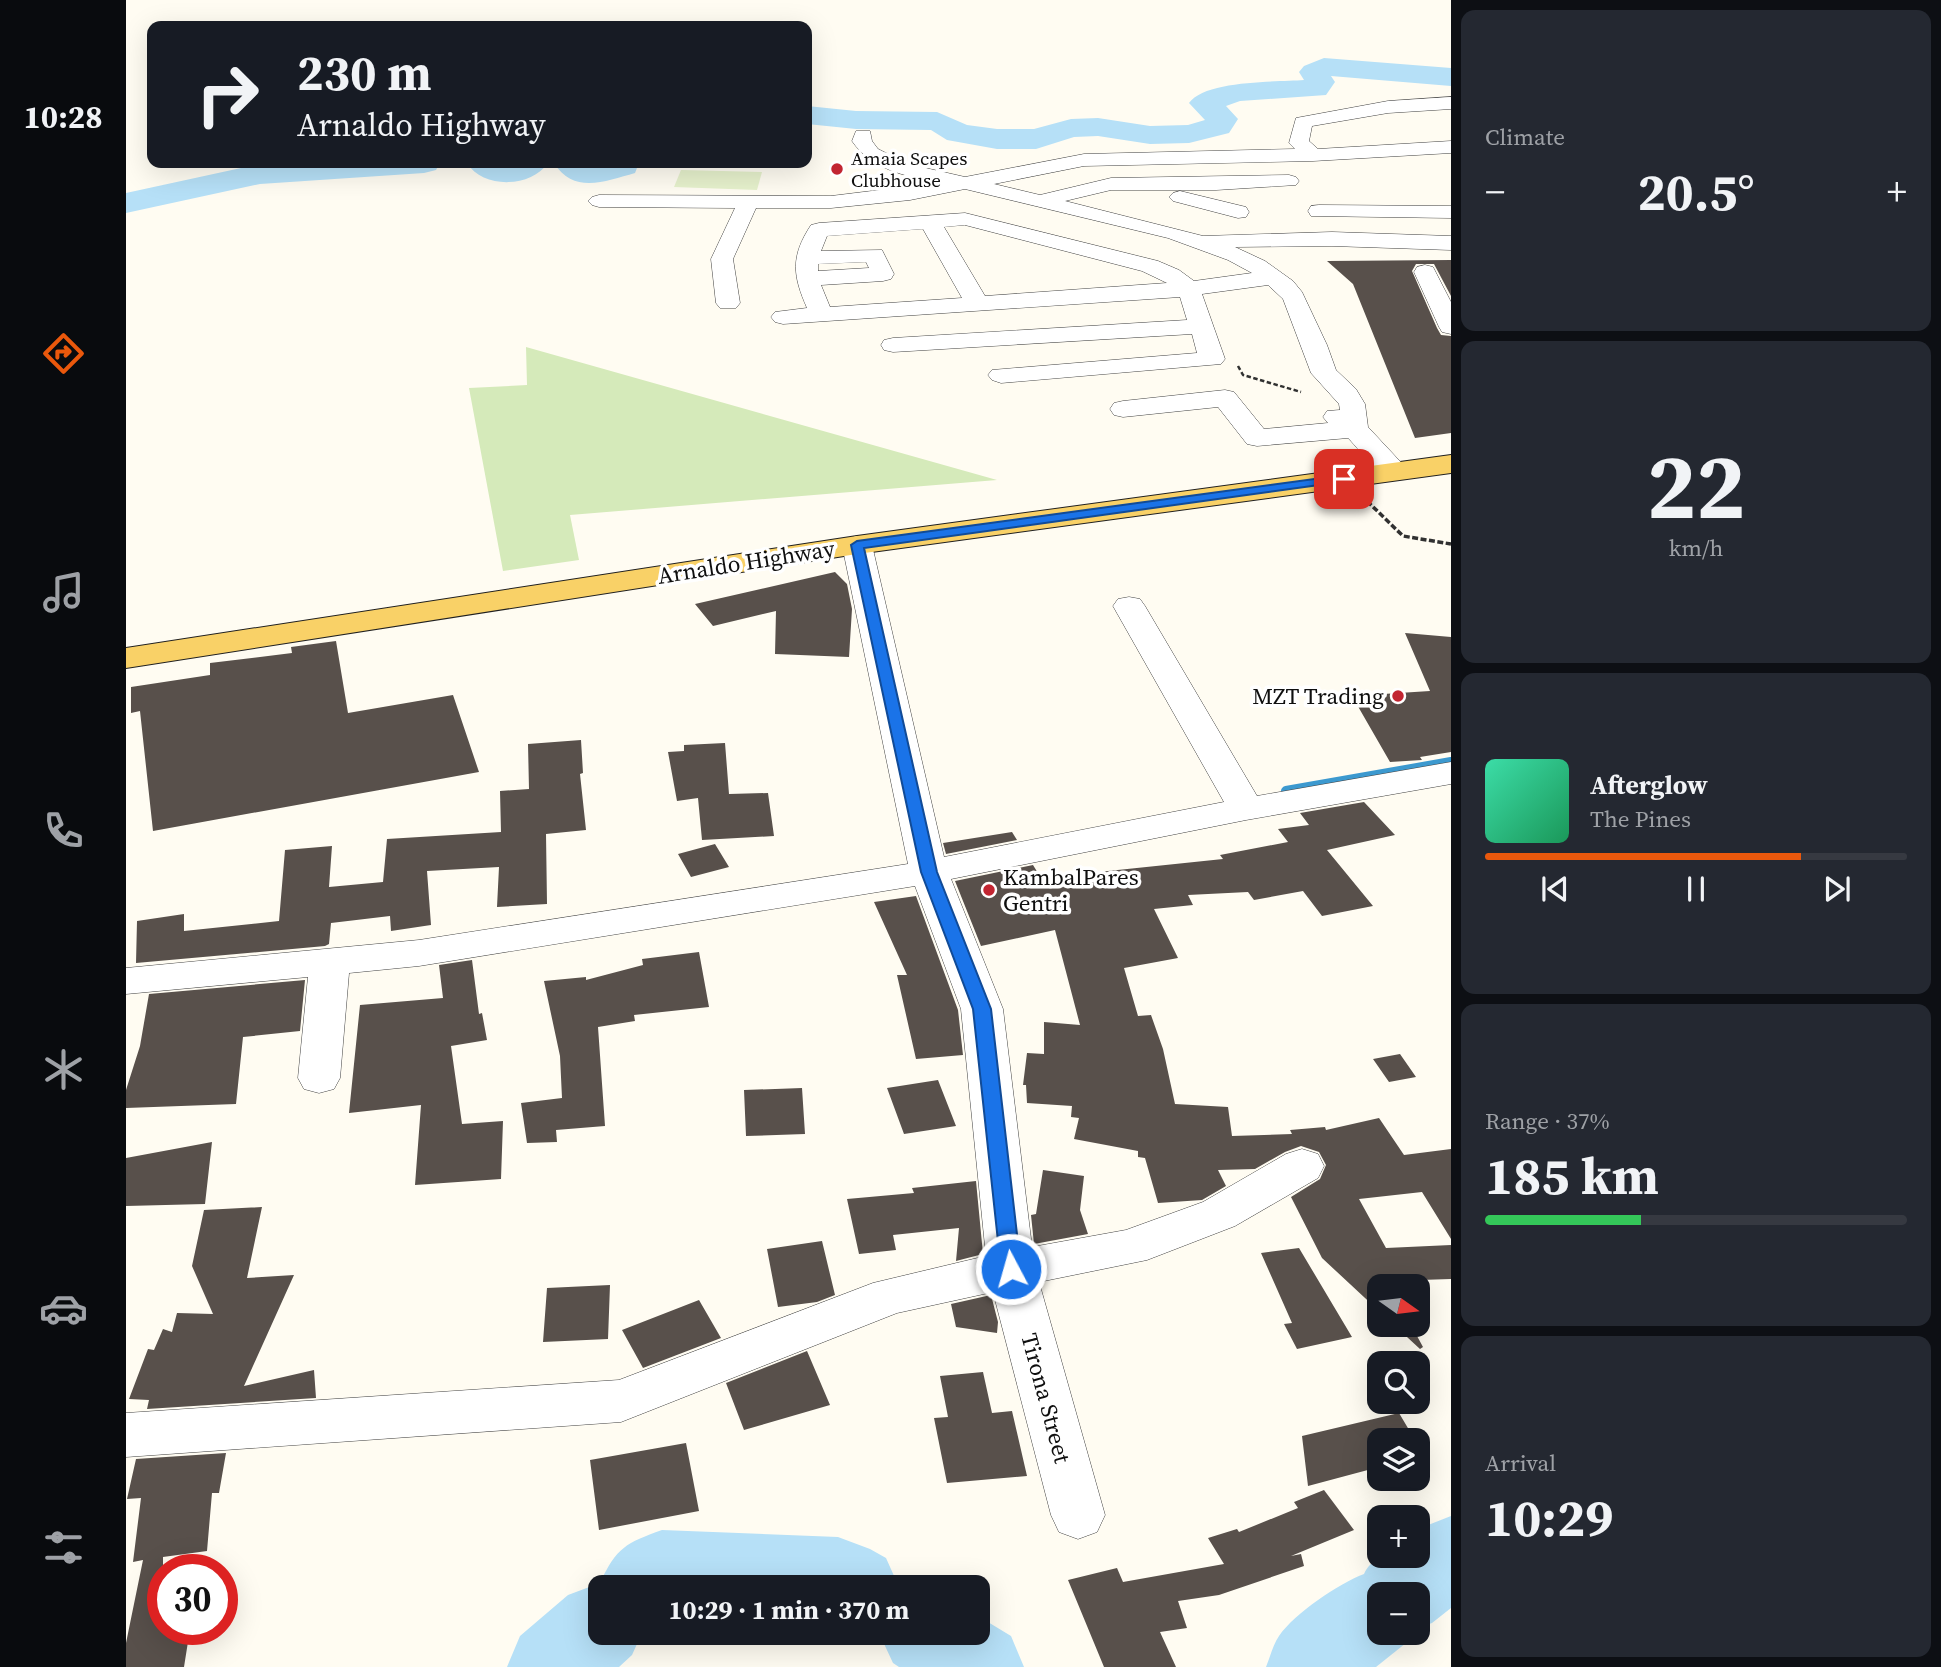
<!DOCTYPE html>
<meta charset="utf-8">
<style>
body{margin:0;font-family:"Source Serif 4",serif;background:#242831;color:#f1f3f6;height:100vh;display:flex;flex-direction:column;font-size:26px;white-space:nowrap}
*{box-sizing:border-box;margin:0}
p{font-size:23px;color:#9ea1a6}
.icon{flex:none;width:38px;height:38px;fill:none;stroke:currentColor;stroke-width:2;stroke-linecap:round;stroke-linejoin:round}
.map{position:relative;flex:1;overflow:hidden}
.panel{display:flex;flex-direction:column;gap:10px;padding:10px;background:#0d0f14;width:490px}
.panel>*{flex:none}
.banner{position:absolute;left:21px;top:21px;width:665px;height:147px;border-radius:14px;box-shadow:0 7px 28px #0002;background:#171b24;color:#f1f3f6;overflow:hidden}
.needle{width:46px;rotate:104deg}
.controls{position:absolute;left:1241px;top:1274px;display:grid;gap:14px}
.controls a{display:grid;place-items:center;width:63px;height:63px;border-radius:14px;background:#171b24;box-shadow:0 7px 28px #0002;font-size:35px}
.speed{position:absolute;left:21px;top:1554px;display:flex;gap:14px;font-size:35px;font-weight:700;text-align:center}
.speed>*{display:grid;place-content:center;width:91px;height:91px;border-radius:50%;background:#171b24;box-shadow:0 7px 28px #0002;line-height:1}
.speed .limit{border:10px solid #d22;background:#fff;color:#111}
.pin{position:absolute;display:grid;place-items:center;width:60px;height:60px;color:#fff;margin:-30px;border-radius:14px;box-shadow:0 4px 10px #0006}
.me{position:absolute;width:77px;margin:-38px;rotate:354deg;stroke-linejoin:round;filter:drop-shadow(0 0 5px #0008)}
.turn{display:flex;align-items:center;gap:24px;height:147px;padding:0 35px;font-size:32px}
.turn .icon{width:91px;height:91px;stroke-width:2.5}
.turn b{display:block;font-size:49px;line-height:60px}
.big{font-size:52px;font-weight:700;line-height:1.1}
.panel .card{flex:1;display:flex;flex-direction:column;justify-content:center;gap:10px;min-width:0;padding:0 24px;border-radius:14px;background:#242831}
.panel .dial{align-items:center;gap:0}
.dial b{font-size:91px;line-height:1}
.song{display:flex;align-items:center;gap:21px}
.cover{width:84px;height:84px;border-radius:10px;background:linear-gradient(135deg,hsl(160 70% 55%),hsl(150 70% 35%))}
.played{height:7px;border-radius:4px;background:linear-gradient(90deg,#ea580c 75%,#363941 75%)}
.keys{display:flex;justify-content:space-around;direction:ltr}
.heat{display:flex;justify-content:space-between;align-items:center;font-size:38px;direction:ltr}
.charge{height:10px;border-radius:5px;background:linear-gradient(90deg,#34c759 37%,#363941 0)}
.trip{position:absolute;left:462px;top:1575px;width:402px;height:70px;border-radius:14px;background:#171b24;box-shadow:0 7px 28px #0002;font-weight:700;line-height:70px;text-align:center}
main{display:flex;flex:1;min-height:0}
.menu{display:flex;flex-direction:column;width:126px;justify-content:space-around;align-items:center;background:#090b0e;color:#9ea1a6}
.menu .icon{width:49px;height:49px}
.menu .selected{color:#ea580c}
.menu b{font-size:32px;color:#f1f3f6}
.map>svg:first-child{display:block}
.green{fill:#d5eaba}
.pitch{fill:#e6f1cc}
.lines{fill:none;stroke-linecap:round;stroke-linejoin:round}
.stream{stroke:#3c99cf;stroke-width:10}
.river{fill:#b6e0f7;fill-rule:evenodd}
.building{fill:#58504b}
.minor-casing{stroke:#424242;stroke-width:1}
.major-casing{stroke:#202020;stroke-width:2}
.path-far1{stroke:#313131;stroke-width:2.5;stroke-dasharray:4.5 2.5;stroke-linecap:butt}
.path{stroke:#313131;stroke-width:3.5;stroke-dasharray:6 2.5;stroke-linecap:butt}
.minor{fill:#fff;fill-rule:evenodd}
.major{fill:#f9d167;fill-rule:evenodd}
.route{fill:#1a73e8;stroke:#114b97;stroke-width:2}
.poi-dot{fill:#c22531;stroke:#fff;stroke-width:2.5}
.labels{text-anchor:middle;dominant-baseline:central;stroke-width:7;stroke-linejoin:round;paint-order:stroke}
.far-poi-label{font-size:19px;fill:#0f0f0f;stroke:#fff;text-anchor:start}
.street-label{font-size:23px;fill:#0f0f0f;stroke:#fff}
.poi-label{font-size:23px;fill:#0f0f0f;stroke:#fff;text-anchor:end}
</style>
<main>
<nav class="menu">
<b>10:28</b>
<svg class="icon selected" aria-label="directions" viewBox="0 0 24 24"><path d="M12 3l9 9-9 9-9-9zM9 14v-3h6M13 9l2 2-2 2"/></svg>
<svg class="icon" aria-label="music" viewBox="0 0 24 24"><path d="M9 18V5l10-2v13"/><circle cx="6" cy="18" r="3"/><circle cx="16" cy="16" r="3"/></svg>
<svg class="icon" aria-label="phone" viewBox="0 0 24 24"><path d="M5 4h4l2 5-3 2q2 4 5 5l2-3 5 2v4C11 20 4 13 5 4z"/></svg>
<svg class="icon" aria-label="climate" viewBox="0 0 24 24"><path d="M12 3v18M4 7l16 10M4 17L20 7"/></svg>
<svg class="icon" aria-label="car" viewBox="0 0 24 24"><path d="M5 17H2v-5l4-1 3-4h7l3 4 3 1v5h-3M9 17h6M6 11h13"/><circle cx="7" cy="17" r="2"/><circle cx="17" cy="17" r="2"/></svg>
<svg class="icon" aria-label="filters" viewBox="0 0 24 24"><path d="M4 7h16M4 17h16"/><circle cx="9" cy="7" r="2"/><circle cx="15" cy="17" r="2"/></svg>
</nav>
<div class="map">
<svg width="1325" height="1667" viewBox="0 0 1325 1667">
<rect width="100%" height="100%" fill="#fffcf2"/>
<!-- green -->
<path class="green" d="M400,347L871,480L444,515L453,560L377,571L343,388L401,385Z"/>
<!-- pitch -->
<path class="pitch" d="M555,170L636,172L631,190L548,187Z"/>
<g class="lines">
<!-- stream -->
<path class="stream" d="M1160,791L1325,762"/>
<!-- river -->
<path class="river" d="M1198,58L1325,68V86L1205,76L1209,82L1200,95L1114,101L1100,106L1112,119L1103,133L1063,143L1024,144L972,136L948,137L910,149H871L821,140L805,130L730,129L681,124V106L730,111L811,112L841,125L871,129H908L945,119L972,118L1024,126L1062,125L1079,120L1063,103C1079,80 1151,82 1178,80L1173,72L1178,66Z
M154,163H314L310,170L298,173L134,184L0,213V193L134,164Z
M341,163H422C405,188 357,189 341,163Z
M428,163H513L509,173C480,181 448,195 428,163Z
M1325,1516V1608L1306,1623L1292,1628V1594H1253V1633H1288L1285,1639L1250,1667H1140C1144,1657 1147,1645 1153,1636C1169,1613 1212,1584 1238,1574C1249,1551 1270,1556 1292,1556V1529Z
M536,1530L712,1537L744,1549L760,1558L773,1587H474V1633H516L506,1655L493,1667H381L394,1636L442,1595L474,1583C491,1547 500,1543 536,1530Z
M852,1616L885,1636L898,1667H773L767,1663L753,1633H852Z"/>
</g>
<!-- building -->
<path class="building" d="M1325,260V296L1308,264H1290L1286,271L1311,328L1315,335L1325,336V433L1289,438L1227,284L1201,261Z
M709,572L721,584L726,609L723,657L649,654L650,611L587,626L569,604Z
M1279,633L1325,637V752L1294,757L1296,760L1264,762L1226,696L1304,691Z
M210,641L222,713L327,695L353,772L27,831L14,711L5,713V687L84,675V663L166,653L165,647Z
M455,740L457,773L454,774L460,830L420,834L421,904L371,907L373,867L301,871L305,925L265,931L264,916L205,923L203,944L199,946L10,963L11,921L58,914V931L153,921L159,850L206,846L203,887L257,882L261,839L375,832L374,791L403,789L402,744Z
M599,743L603,794L642,793L648,836L576,840L572,798L551,801L542,752L558,751V745Z
M1238,802L1269,835L1201,850L1247,906L1196,916L1177,891L1128,900L1122,892L1062,895L1067,905L1028,909L1052,958L998,968L1012,1016L1025,1015L1037,1049L1049,1104L1102,1107L1106,1136L1166,1134L1164,1130L1199,1127L1200,1130L1253,1118L1278,1155L1325,1149V1239L1296,1192L1233,1199L1260,1248L1325,1245V1279L1263,1281L1266,1286H1253V1311L1196,1258L1165,1197L1194,1179L1200,1165L1193,1152L1175,1146L1159,1152L1129,1169L1092,1170L1100,1186L1076,1200L1032,1203L1019,1158L1012,1157V1151L948,1139L953,1118L945,1117L946,1106L901,1103L900,1085H897L901,1053L918,1054V1022L954,1025L929,930L855,946L829,881L907,865L915,878L1097,859L1094,855L1162,842L1152,829L1183,825L1174,813Z
M886,832L891,840L820,854L817,843Z
M589,844L603,867L565,877L552,854Z
M790,896L832,1010L837,1055L790,1059L771,975H781L748,902Z
M573,952L583,1007L508,1015L509,1021L472,1027L479,1126L430,1130L431,1142L401,1143L395,1103L436,1098L434,1056L418,981L460,977V980L517,965L516,959Z
M346,960L353,1014L356,1013L361,1040L325,1046L336,1124L377,1121L375,1179L289,1185L295,1105L223,1113L234,1005L317,998L313,965Z
M179,980L174,1031L117,1037L110,1104L0,1108V1090L14,1046L23,994Z
M1274,1054L1290,1077L1263,1082L1247,1059Z
M812,1080L830,1126L778,1134L761,1088Z
M676,1088L679,1134L620,1136L618,1090Z
M86,1142L79,1204L0,1206V1158Z
M917,1170L958,1176L954,1210L962,1234L908,1244L905,1215L910,1214Z
M850,1181L857,1254L830,1261L833,1228L767,1235L770,1250L733,1254L721,1199L788,1193L786,1188Z
M136,1207L121,1278L168,1275L118,1386L188,1370L190,1398L21,1409L23,1400L3,1399L22,1349L28,1350L37,1329L46,1332L51,1313L87,1314L66,1266L78,1210Z
M696,1241L709,1295L691,1302L652,1307L641,1249Z
M1173,1248L1226,1337L1171,1349L1158,1324L1166,1323L1135,1253Z
M484,1285L482,1339L417,1342L421,1288Z
M865,1295L872,1322L871,1333L830,1327L825,1304Z
M573,1300L595,1338L517,1368L496,1330Z
M1268,1325H1285L1297,1347L1294,1349Z
M681,1351L704,1405L618,1430L600,1383Z
M857,1372L866,1413L886,1411L901,1476L821,1483L808,1418L822,1417L814,1376Z
M1273,1413L1289,1440H1253V1467L1182,1486L1176,1436Z
M560,1443L573,1511L473,1530L464,1460Z
M100,1453L93,1493H86L81,1551L37,1557V1629H64L58,1667H0V1643L17,1560L7,1562L15,1498L1,1499L10,1459Z
M1198,1490L1228,1530L1165,1556L1175,1554L1178,1566L1093,1595L1052,1601L1061,1628L1034,1632L1050,1667H978L942,1580L991,1568L997,1582L1098,1564L1082,1538L1111,1529L1113,1532L1172,1508L1168,1502Z"/>
<g class="lines">
<!-- minor casing -->
<g class="minor-casing">
<path id="minor" d="M1325,97V109L1262,113L1186,126L1183,141L1192,149L1325,141V153L1187,161L958,166L868,184L914,195L985,178L1163,175L1170,177L1173,181L1170,185L1090,190H985L939,201L1077,236L1206,232L1325,236V250L1206,246L1109,247L1139,261L1167,281L1176,292L1201,345L1210,370L1230,389L1239,404L1242,427L1284,472L1280,478C1255,484 1238,454 1222,438L1131,446L1121,444L1092,407L997,417L988,415L984,409L988,403L997,401L1099,390L1108,392L1138,429L1202,423L1197,417L1201,411L1214,410L1213,404L1185,373L1157,299L1142,285L1076,294L1099,359L1095,364L875,383L866,380L862,375L866,370L1071,353L1066,334L767,352L758,350L755,345L758,340L767,338L1061,320L1054,297L657,324L649,322L645,317L649,312L681,308C667,276 664,257 685,225L693,223L839,213L1032,261L1053,270L1068,281L1126,273L1102,260L1042,238L839,189L784,200L705,208H630L607,259L614,303L610,308H594L590,303L585,259L609,208L473,207L466,205L462,201L466,197L473,195L705,196L811,183C778,175 746,170 726,141L730,131H744L746,141L752,149L782,164L839,177L958,154L1169,149L1163,143L1170,118L1262,101ZM839,225L1016,271L1041,283L859,296L818,227ZM797,229L836,298L704,307L695,285L757,281L765,279L768,274L756,250L695,251L701,236ZM740,262L743,268L692,271V264Z
M1054,191L1120,207L1123,212L1120,217L1112,218L1047,201L1043,197L1047,193Z
M1193,205L1325,206V218L1185,216L1182,211L1185,206Z
M1299,265L1307,267L1325,302V334L1316,332L1313,327L1288,272L1291,267Z
M731,536L741,539L746,545L818,857L1098,802L987,606L992,599L1003,597L1014,599L1019,606L1131,796L1325,762V784L1120,820L825,879L877,1009L906,1247L1000,1230L1077,1202L1160,1154L1176,1149L1192,1154L1198,1166L1192,1178L1109,1226L1021,1260L913,1282L979,1515L971,1532L952,1539L933,1532L925,1515L867,1292L771,1313L495,1422L0,1457V1413L493,1380L747,1283L860,1256L835,1009L789,886L293,966L223,973L214,1078L208,1089L193,1093L178,1089L172,1078L182,977L0,994V968L293,940L782,864L716,545L721,539Z"/>
</g>
<!-- major casing -->
<g class="major-casing">
<path id="major" d="M1325,455V473L731,554L0,668V648L731,536Z"/>
</g>
<!-- path-far1 -->
<path class="path-far1" d="M1112,366L1117,375L1175,392"/>
<!-- path -->
<path class="path" d="M1241,501L1277,536L1325,544"/>
<!-- minor -->
<use href="#minor" class="minor"/>
<!-- major -->
<use href="#major" class="major"/>
</g>
<!-- route -->
<path class="route" d="M1218,475L1224,479L1222,481L738,548L811,872L865,1009L895,1269L892,1275L885,1277L878,1275L875,1269L847,1009L795,872L725,545L731,541Z"/>
<!-- markers -->
<g class="poi-dot">
<circle cx="711" cy="169" r="7"/>
<circle cx="1272" cy="696" r="7"/>
<circle cx="863" cy="890" r="7"/>
</g>
<g class="labels">
<!-- far-poi labels -->
<g class="far-poi-label">
<text x="725" y="158">Amaia Scapes<tspan x="725" dy="22">Clubhouse</tspan></text>
</g>
<!-- street labels -->
<g class="street-label">
<text transform="translate(620 562) rotate(-9)">Arnaldo Highway</text>
<text transform="translate(920 1398) rotate(75)">Tirona Street</text>
</g>
<!-- poi labels -->
<g class="poi-label">
<text x="1258" y="696">MZT Trading</text>
<text x="877" y="877" text-anchor="start">KambalPares<tspan x="877" dy="26">Gentri</tspan></text>
</g>
</g>
</svg>
<div class="controls">
<a><svg class="needle" viewBox="-14 -14 28 28"><path d="M0-13l5 13h-10z" fill="#e53935"/><path d="M0 13l5-13h-10z" fill="#9ea1a6"/></svg></a>
<a><svg class="icon" aria-label="search" viewBox="0 0 24 24"><circle cx="10" cy="10" r="6"/><path d="M15 15l6 6"/></svg></a>
<a><svg class="icon" aria-label="layers" viewBox="0 0 24 24"><path d="M12 4l9 5-9 5-9-5zM3 14l9 5 9-5"/></svg></a>
<a>+</a>
<a>−</a>
</div>
<div class="speed"><div class="limit">30</div></div>
<div class="pin" style="left:1218px;top:479px;background:#d93025"><svg class="icon" aria-label="arrive" viewBox="0 0 24 24"><path d="M6 21V4h12l-3 4 3 4H6"/></svg></div>
<svg class="me" style="left:885px;top:1269px" viewBox="-20 -20 40 40"><circle r="17" fill="#1a73e8" stroke="#fff" stroke-width="3"/><path d="M0-11L8 9 0 5-8 9z" fill="#fff"/></svg>
<div class="trip">10:29 · 1 min · 370 m</div>
<div class="banner">
<div class="turn"><svg class="icon" aria-label="right" viewBox="0 0 24 24"><path d="M7 20v-9h11M14 6l5 5-5 5"/></svg><div><b>230 m</b>Arnaldo Highway</div></div>
</div>
</div>
<section class="panel">
<div class="card"><p>Climate</p>
<div class="heat"><a>−</a><b class="big">20.5°</b><a>+</a></div>
</div>
<div class="card dial"><b>22</b><p>km/h</p></div>
<div class="card">
<div class="song"><i class="cover"></i><div><b>Afterglow</b><p>The Pines</p></div></div>
<div class="played"></div>
<div class="keys"><svg class="icon" aria-label="previous" viewBox="0 0 24 24"><path d="M18 5L8 12l10 7zM5 5v14"/></svg><svg class="icon" aria-label="pause" viewBox="0 0 24 24"><path d="M8 5v14M16 5v14"/></svg><svg class="icon" aria-label="next" viewBox="0 0 24 24"><path d="M6 5l10 7-10 7zM19 5v14"/></svg></div>
</div>
<div class="card"><p>Range · 37%</p><b class="big">185 km</b><div class="charge"></div></div>
<div class="card"><p>Arrival</p><b class="big">10:29</b></div>
</section>
</main>
